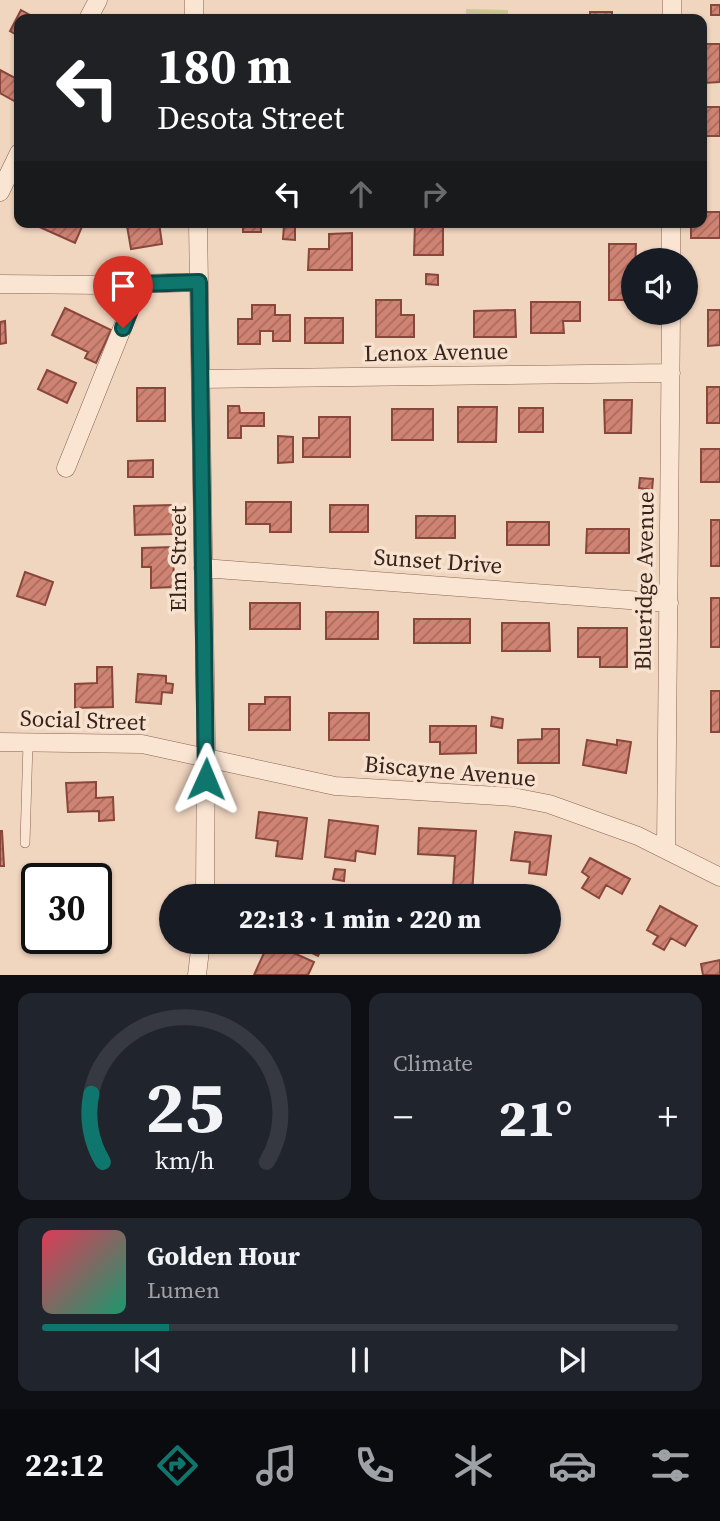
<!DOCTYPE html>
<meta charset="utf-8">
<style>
body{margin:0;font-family:"Source Serif 4",serif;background:#20242c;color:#f1f3f6;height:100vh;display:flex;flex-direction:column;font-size:26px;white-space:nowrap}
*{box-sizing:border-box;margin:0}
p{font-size:23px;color:#9ea1a6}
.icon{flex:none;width:38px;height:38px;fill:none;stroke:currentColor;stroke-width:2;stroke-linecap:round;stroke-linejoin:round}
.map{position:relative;height:975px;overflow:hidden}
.details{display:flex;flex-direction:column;gap:18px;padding:18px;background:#0d0f14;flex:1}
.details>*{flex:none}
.guide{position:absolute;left:14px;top:14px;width:693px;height:214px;border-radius:14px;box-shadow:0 2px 5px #0004;background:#202124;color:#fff;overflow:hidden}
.buttons{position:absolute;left:621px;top:248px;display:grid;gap:14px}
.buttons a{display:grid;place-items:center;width:77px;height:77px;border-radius:50%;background:#171b24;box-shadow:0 2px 5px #0004;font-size:35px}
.speed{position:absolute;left:21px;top:863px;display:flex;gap:14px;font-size:35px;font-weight:700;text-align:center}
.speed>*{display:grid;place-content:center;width:91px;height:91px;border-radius:50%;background:#171b24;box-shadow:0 2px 5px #0004;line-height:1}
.speed .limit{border:4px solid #111;border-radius:10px;background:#fff;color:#111}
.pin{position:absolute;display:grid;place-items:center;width:60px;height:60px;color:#fff;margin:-72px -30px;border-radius:50% 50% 50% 0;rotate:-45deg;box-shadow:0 0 7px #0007}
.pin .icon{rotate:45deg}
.me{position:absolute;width:77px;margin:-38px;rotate:1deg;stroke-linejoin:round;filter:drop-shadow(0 0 5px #0008)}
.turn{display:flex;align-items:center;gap:24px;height:147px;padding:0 28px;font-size:32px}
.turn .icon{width:91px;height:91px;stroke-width:2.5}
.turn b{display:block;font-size:49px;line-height:60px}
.lanes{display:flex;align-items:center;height:66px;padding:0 28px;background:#0003;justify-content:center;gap:35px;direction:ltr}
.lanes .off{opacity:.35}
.big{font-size:52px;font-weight:800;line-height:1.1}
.details .card{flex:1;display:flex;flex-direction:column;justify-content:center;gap:10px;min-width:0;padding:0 24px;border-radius:14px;background:#20242c}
.details .dial{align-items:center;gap:0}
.dial svg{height:182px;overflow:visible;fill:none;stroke:#363941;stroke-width:7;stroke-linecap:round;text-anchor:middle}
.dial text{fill:#f1f3f6;stroke:none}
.song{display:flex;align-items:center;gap:21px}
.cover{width:84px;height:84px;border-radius:10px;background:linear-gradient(135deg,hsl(350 70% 55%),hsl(160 70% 35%))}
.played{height:7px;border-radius:4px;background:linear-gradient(90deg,#0f766e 20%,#363941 20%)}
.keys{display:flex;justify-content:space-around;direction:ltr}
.heat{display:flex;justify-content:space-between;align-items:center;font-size:38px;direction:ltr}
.details .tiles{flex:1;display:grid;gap:18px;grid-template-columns:1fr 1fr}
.card:last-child{grid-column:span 2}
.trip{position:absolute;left:159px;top:884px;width:402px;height:70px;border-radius:35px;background:#171b24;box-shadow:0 2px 5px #0004;font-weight:800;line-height:70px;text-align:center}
.menu{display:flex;height:112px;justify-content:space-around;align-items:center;background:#090b0e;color:#9ea1a6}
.menu .icon{width:49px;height:49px}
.menu .on{color:#0f766e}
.menu b{font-size:32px;color:#f1f3f6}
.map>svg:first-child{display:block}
.pitch{fill:#cec693}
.building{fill:url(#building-hatch);stroke:#89473c;stroke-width:2}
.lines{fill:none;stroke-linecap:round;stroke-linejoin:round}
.lane-casing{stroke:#896557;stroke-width:10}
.street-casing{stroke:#896557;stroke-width:19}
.lane{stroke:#fae5d3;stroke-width:9}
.street{stroke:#fae5d3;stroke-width:18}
.route-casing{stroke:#0a4d48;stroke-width:18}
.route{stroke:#0f766e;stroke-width:12}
.labels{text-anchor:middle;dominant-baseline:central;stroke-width:7;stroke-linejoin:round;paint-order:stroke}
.street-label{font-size:23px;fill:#38231c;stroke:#f7e2cf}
</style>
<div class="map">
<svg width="720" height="975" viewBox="0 0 720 975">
<defs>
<pattern id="building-hatch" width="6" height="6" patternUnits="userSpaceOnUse" patternTransform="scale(1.75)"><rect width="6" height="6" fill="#cf8373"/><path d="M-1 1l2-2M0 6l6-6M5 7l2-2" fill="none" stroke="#a96b5e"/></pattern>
</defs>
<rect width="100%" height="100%" fill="#f0d5bf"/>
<!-- pitch -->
<path class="pitch" d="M466,9L508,10V19H466Z"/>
<!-- building -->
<path class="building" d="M711,5H720V15H711Z
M21,10L37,19H19V36L10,31Z
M590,12H612V19H590Z
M704,44H720V82L704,83Z
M0,70L19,80V97L16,102L0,93Z
M702,107H720V136H702Z
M702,212H720V238H691V222H702Z
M37,222H84L75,243L35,225Z
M148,222H159L162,244L131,249L127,226Z
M415,223H443V255H414Z
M243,225H261V232H243Z
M284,225H295V240L283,239Z
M352,233V270H308L309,249H329V234Z
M609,244H636L634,300H609Z
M426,274L438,275V285L426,284Z
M376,300H401V315H414V337H376Z
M531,302H580V321H563L564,333H531Z
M252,305H275V315H290V341H273V331H260V344H238V319H252Z
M65,308L111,330L96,363L85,358L88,352L52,335Z
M515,310L516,337H474V311Z
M708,310H720V345L708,346Z
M305,318H343V343H305Z
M5,321L6,343L0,344V322Z
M47,370L76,383L67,403L38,389Z
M707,387H720V423H707Z
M137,388H165V421H137Z
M604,400H632L631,433H605Z
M228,406H239L240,413H264V426H241V438H228Z
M458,407H497L496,442H458Z
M519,408H543V432H519Z
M392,409H433V440H392Z
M319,417H350V457H303V438H319Z
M278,436L293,437V462L278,463Z
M701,449H720V482H701Z
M153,460V477H128V461Z
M640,478L653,479L652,490L639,488Z
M246,502H291V532H270V524H246Z
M173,505V534L135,535L134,506Z
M330,505H368V532H330Z
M416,516H455V538H416Z
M711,520H720V566H711Z
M507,522H549V545H507Z
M587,529H629V553H586Z
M173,547L174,587L151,588V567H142V548Z
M25,572L53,582L45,605L17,596Z
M711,598H720V647H711Z
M250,603H300V629H250Z
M326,612H378V639H326Z
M414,619H470V643H414Z
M502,623H549L550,651H502Z
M578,628H627V667H600V657H578Z
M97,667H112L113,707L75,708V684L97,683Z
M138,674L166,676V683L173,684L172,693L162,692L161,704L136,702Z
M711,691H720V732H711Z
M265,697H290V730H249V704H265Z
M329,713H369V740H329Z
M492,717L503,719L502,728L491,726Z
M430,726H476V753L440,754V742H430Z
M542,729H559V763H518V740L542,739Z
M587,740L617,745V740L631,742L626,773L583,765Z
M96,782V798L113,797L114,820L99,821V811L68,812L66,783Z
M259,812L307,818L302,859L276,856L278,841L256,838Z
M329,820L378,826L375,854L356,851L355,861L325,857Z
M419,828L476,831L472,896H439V887L453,888L455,856L418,854Z
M0,831H2L4,866H0Z
M515,832L551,836L546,875L529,873L530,862L511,860Z
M590,858L630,879L622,894L606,885L599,898L582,888L589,877L582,872Z
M335,869L345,870L344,881L333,879Z
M660,906L697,926L685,946L671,938L664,950L653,944L658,936L647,930Z
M269,942L314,962L308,975H254Z
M315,942L324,943L318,956L310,952Z
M720,960V975H703L701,964Z"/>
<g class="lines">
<!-- lane casing -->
<g class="lane-casing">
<path id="lane" d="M25,843L28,743"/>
</g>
<!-- street casing -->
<g class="street-casing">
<path id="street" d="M194,0V19
M88,19L98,0
M672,19V0
M0,192L19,153
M198,222L206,739L205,896
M671,261V222
M0,284L103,285L199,282
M201,379L671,373
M66,468L140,284
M203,568L669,603
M0,742L142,744L335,786L513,797L549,804L638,836L720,877
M666,849L671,313
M197,975L201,942"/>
</g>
<!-- lane -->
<use href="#lane" class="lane"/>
<!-- street -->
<use href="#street" class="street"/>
</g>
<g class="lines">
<!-- route casing -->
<g class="route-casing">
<path id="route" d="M123,328L140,284L199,282L206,779"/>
</g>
<!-- route -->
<use href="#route" class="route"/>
</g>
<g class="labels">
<!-- street labels -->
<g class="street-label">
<text transform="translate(436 352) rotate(-1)">Lenox Avenue</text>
<text transform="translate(178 559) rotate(-90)">Elm Street</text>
<text transform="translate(438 561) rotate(4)">Sunset Drive</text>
<text transform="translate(644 581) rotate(-89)">Blueridge Avenue</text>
<text transform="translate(83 720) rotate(2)">Social Street</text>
<text transform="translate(450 771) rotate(5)">Biscayne Avenue</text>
</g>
</g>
</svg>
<div class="buttons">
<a><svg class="icon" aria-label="sound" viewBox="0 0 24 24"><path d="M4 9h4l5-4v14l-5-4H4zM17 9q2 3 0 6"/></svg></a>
</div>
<div class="speed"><div class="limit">30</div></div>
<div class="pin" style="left:123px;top:328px;background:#d93025"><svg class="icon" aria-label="arrive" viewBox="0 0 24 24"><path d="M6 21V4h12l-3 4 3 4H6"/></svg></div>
<svg class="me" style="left:206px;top:779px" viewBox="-20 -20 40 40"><path d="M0-17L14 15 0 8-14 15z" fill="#0f766e" stroke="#fff" stroke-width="4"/></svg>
<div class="trip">22:13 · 1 min · 220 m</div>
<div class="guide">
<div class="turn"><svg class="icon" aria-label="left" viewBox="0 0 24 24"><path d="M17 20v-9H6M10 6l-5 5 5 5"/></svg><div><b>180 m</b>Desota Street</div></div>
<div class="lanes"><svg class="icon" aria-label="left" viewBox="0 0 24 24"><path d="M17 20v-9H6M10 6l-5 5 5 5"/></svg><svg class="icon off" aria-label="ahead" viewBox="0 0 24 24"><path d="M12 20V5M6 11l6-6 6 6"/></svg><svg class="icon off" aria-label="right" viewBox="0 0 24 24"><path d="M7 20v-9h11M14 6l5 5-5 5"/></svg></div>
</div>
</div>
<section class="details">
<div class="tiles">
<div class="card dial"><svg viewBox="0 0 100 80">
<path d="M14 69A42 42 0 1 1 86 69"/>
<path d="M14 69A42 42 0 0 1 9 39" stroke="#0f766e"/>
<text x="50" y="56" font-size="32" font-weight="700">25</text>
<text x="50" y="72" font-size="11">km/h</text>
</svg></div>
<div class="card"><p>Climate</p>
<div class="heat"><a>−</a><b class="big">21°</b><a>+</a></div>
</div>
<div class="card">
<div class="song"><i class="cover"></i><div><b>Golden Hour</b><p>Lumen</p></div></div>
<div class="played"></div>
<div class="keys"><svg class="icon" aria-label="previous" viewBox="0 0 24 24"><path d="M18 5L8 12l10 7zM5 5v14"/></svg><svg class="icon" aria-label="pause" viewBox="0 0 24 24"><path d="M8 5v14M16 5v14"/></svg><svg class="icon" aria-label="next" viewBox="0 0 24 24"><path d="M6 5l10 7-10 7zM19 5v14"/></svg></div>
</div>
</div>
</section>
<nav class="menu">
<b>22:12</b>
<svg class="icon on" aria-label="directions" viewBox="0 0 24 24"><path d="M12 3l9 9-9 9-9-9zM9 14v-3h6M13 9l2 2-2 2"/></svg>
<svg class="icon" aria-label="music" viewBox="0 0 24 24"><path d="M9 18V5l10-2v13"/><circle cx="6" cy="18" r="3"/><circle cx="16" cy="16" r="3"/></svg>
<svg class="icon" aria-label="phone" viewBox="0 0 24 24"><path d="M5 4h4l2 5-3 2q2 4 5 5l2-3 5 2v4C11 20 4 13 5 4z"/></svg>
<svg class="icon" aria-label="climate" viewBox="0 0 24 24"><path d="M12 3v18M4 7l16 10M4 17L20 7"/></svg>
<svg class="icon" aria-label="car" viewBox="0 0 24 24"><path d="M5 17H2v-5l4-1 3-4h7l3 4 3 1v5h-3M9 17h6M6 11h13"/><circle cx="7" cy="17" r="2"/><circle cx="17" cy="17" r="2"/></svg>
<svg class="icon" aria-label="filters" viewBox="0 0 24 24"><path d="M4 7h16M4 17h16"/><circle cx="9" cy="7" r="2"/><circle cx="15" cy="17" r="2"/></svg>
</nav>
